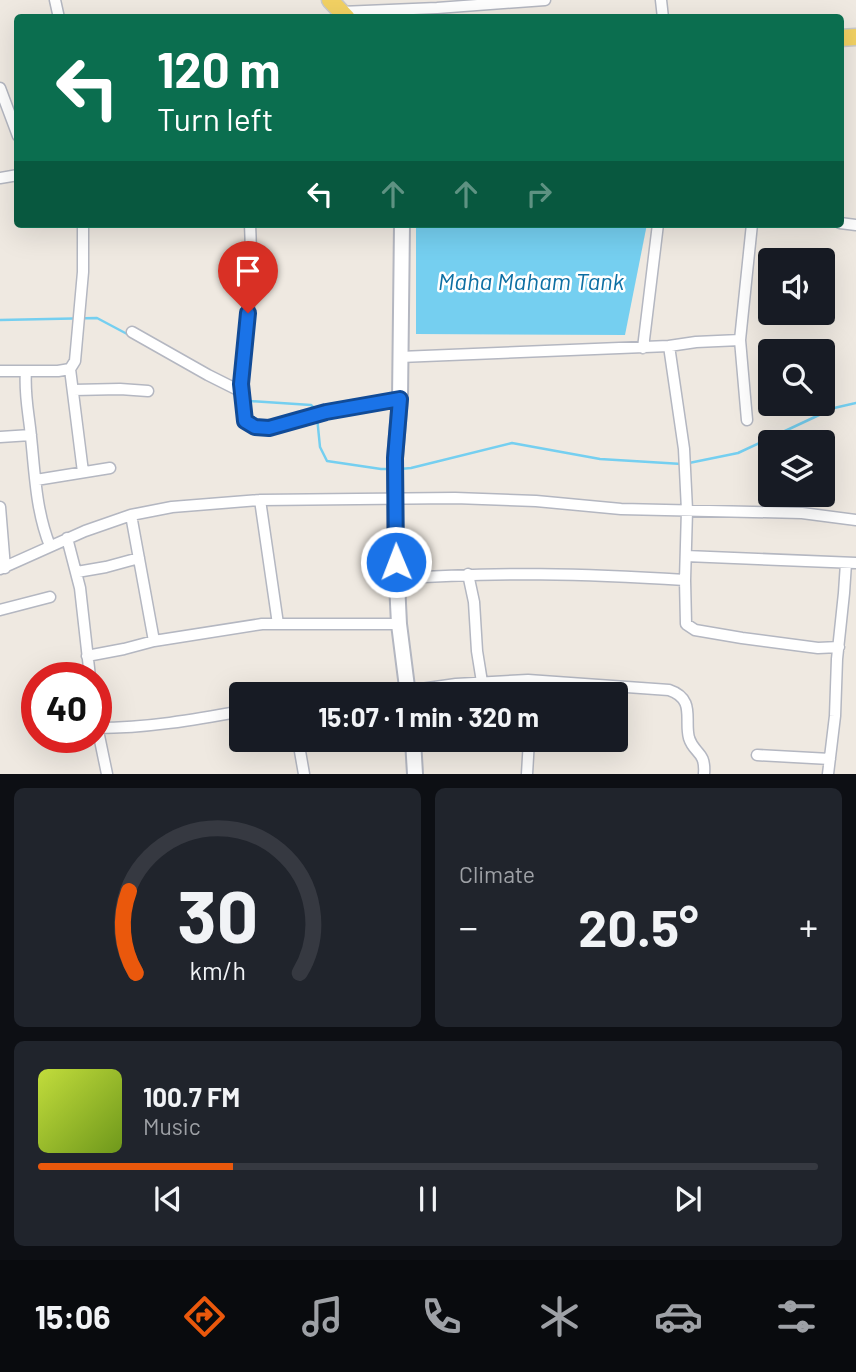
<!DOCTYPE html>
<meta charset="utf-8">
<style>
body{margin:0;font-family:Barlow,sans-serif;background:#20242c;color:#f1f3f6;height:100vh;display:flex;flex-direction:column;font-size:26px;white-space:nowrap}
*{box-sizing:border-box;margin:0}
p{font-size:23px;color:#9ea1a6}
.icon{flex:none;width:38px;height:38px;fill:none;stroke:currentColor;stroke-width:2;stroke-linecap:round;stroke-linejoin:round}
.map{position:relative;height:774px;overflow:hidden}
.sheet{display:flex;flex-direction:column;gap:14px;padding:14px;background:#0d0f14;flex:1}
.sheet>*{flex:none}
.top-card{position:absolute;left:14px;top:14px;width:830px;height:214px;border-radius:7px;box-shadow:0 7px 28px #0002;background:#0b6e4f;color:#fff;overflow:hidden}
.fabs{position:absolute;left:758px;top:248px;display:grid;gap:14px}
.fabs a{display:grid;place-items:center;width:77px;height:77px;border-radius:7px;background:#171b24;box-shadow:0 7px 28px #0002;font-size:35px}
.speed{position:absolute;left:21px;top:662px;display:flex;gap:14px;font-size:35px;font-weight:700;text-align:center}
.speed>*{display:grid;place-content:center;width:91px;height:91px;border-radius:50%;background:#171b24;box-shadow:0 7px 28px #0002;line-height:1}
.speed .limit{border:10px solid #d22;background:#fff;color:#111}
.pin{position:absolute;display:grid;place-items:center;width:60px;height:60px;color:#fff;margin:-72px -30px;border-radius:50% 50% 50% 0;rotate:-45deg;box-shadow:0 0 7px #0007}
.pin .icon{rotate:45deg}
.me{position:absolute;width:77px;margin:-38px;rotate:359deg;stroke-linejoin:round;filter:drop-shadow(0 0 5px #0008)}
.turn{display:flex;align-items:center;gap:24px;height:147px;padding:0 28px;font-size:32px}
.turn .icon{width:91px;height:91px;stroke-width:2.5}
.turn b{display:block;font-size:49px;line-height:60px}
.lanes{display:flex;align-items:center;height:66px;padding:0 28px;background:#0003;justify-content:center;gap:35px;direction:ltr}
.lanes .off{opacity:.35}
.big{font-size:52px;font-weight:700;line-height:1.1}
.sheet .tile{flex:1;display:flex;flex-direction:column;justify-content:center;gap:10px;min-width:0;padding:0 24px;border-radius:10px;background:#20242c}
.sheet .dial{align-items:center;gap:0}
.dial svg{height:182px;overflow:visible;fill:none;stroke:#363941;stroke-width:7;stroke-linecap:round;text-anchor:middle}
.dial text{fill:#f1f3f6;stroke:none}
.song{display:flex;align-items:center;gap:21px}
.cover{width:84px;height:84px;border-radius:10px;background:linear-gradient(135deg,hsl(70 70% 55%),hsl(80 70% 35%))}
.played{height:7px;border-radius:4px;background:linear-gradient(90deg,#ea580c 25%,#363941 25%)}
.keys{display:flex;justify-content:space-around;direction:ltr}
.heat{display:flex;justify-content:space-between;align-items:center;font-size:38px;direction:ltr}
.sheet .tiles{flex:1;display:grid;gap:14px;grid-template-columns:1fr 1fr}
.tile:last-child{grid-column:span 2}
.trip{position:absolute;left:229px;top:682px;width:399px;height:70px;border-radius:7px;background:#171b24;box-shadow:0 7px 28px #0002;font-weight:700;line-height:70px;text-align:center}
.tab-bar{display:flex;height:112px;justify-content:space-around;align-items:center;background:#090b0e;color:#9ea1a6}
.tab-bar .icon{width:49px;height:49px}
.tab-bar .current{color:#ea580c}
.tab-bar b{font-size:32px;color:#f1f3f6}
.map>svg:first-child{display:block}
.water{fill:#75cff0}
.lines{fill:none;stroke-linecap:round;stroke-linejoin:round}
.stream{stroke:#75cff0;stroke-width:2.5}
.street-casing{stroke:#b4b7c1;stroke-width:13}
.secondary-casing{stroke:#b4b7c1;stroke-width:18}
.primary-casing{stroke:#c9c9c9;stroke-width:19}
.street{stroke:#fff;stroke-width:10}
.secondary{stroke:#fff;stroke-width:14}
.primary{stroke:#f2d163;stroke-width:16}
.route-casing{stroke:#114b97;stroke-width:18}
.route{stroke:#1a73e8;stroke-width:12}
.labels{text-anchor:middle;dominant-baseline:central;stroke-width:5;stroke-linejoin:round;paint-order:stroke}
.water-label{font-size:24px;font-style:italic;fill:#0d6fa3;stroke:#fff}
</style>
<div class="map">
<svg width="856" height="774" viewBox="0 0 856 774">
<rect width="100%" height="100%" fill="#efe9e1"/>
<!-- water -->
<path class="water" d="M416,224H647L625,335L416,334Z"/>
<g class="lines">
<!-- stream -->
<path class="stream" d="M0,320L97,318L129,335
M245,399L250,401L311,405L316,410
M317,417L320,447L327,461L381,469H389
M689,463L738,453L834,408L856,403
M400,469L411,468L512,443L600,459L682,464"/>
<!-- street casing -->
<g class="street-casing">
<path id="street" d="M55,0L59,18
M661,0L663,18
M341,12L437,8L545,0
M0,88L18,136
M0,178L18,175
M840,223L856,225
M250,224C252,260 250,297 247,334C244,366 239,388 245,421L255,427L269,428L326,412L400,399
M132,332L208,375L242,392
M669,346L696,342L740,340
M643,348L658,224
M400,357L669,346L684,449L687,510L685,580L686,624L695,630L742,638L818,648L839,647
M70,369L83,472
M0,371H26
M73,390L120,389L148,391
M747,420L740,340L752,224
M0,437L31,435
M36,480L110,468
M260,500L278,624
M0,507L5,568
M131,515L154,641
M67,538L80,588L90,677
M50,546C36,511 35,475 31,437C29,414 24,395 26,371H58L70,369L75,361L83,272V224
M686,556L856,563
M0,569L85,531L131,515L172,507L260,500L455,498L536,501L621,509L802,513L856,520
M77,572L106,567L139,558
M468,574L474,602L477,651L482,682
M396,579C493,571 588,574 685,580
M0,610L50,597
M87,656L124,649L154,641L262,624H399
M357,695L407,691L456,684L528,680L669,690C696,699 684,720 689,738C694,754 706,751 704,774
M528,695V680
M96,721L107,774
M97,728C146,728 194,720 242,711
M298,740L304,774
M757,755L830,759
M527,774L529,740
M828,774L835,716L837,659L844,593L846,563"/>
</g>
<!-- secondary casing -->
<g class="secondary-casing">
<path id="secondary" d="M402,224L400,399L395,458V542L399,624L408,695
M413,740L415,774"/>
</g>
<!-- primary casing -->
<g class="primary-casing">
<path id="primary" d="M330,0L347,18
M840,38L856,37"/>
</g>
<!-- street -->
<use href="#street" class="street"/>
<!-- secondary -->
<use href="#secondary" class="secondary"/>
<!-- primary -->
<use href="#primary" class="primary"/>
</g>
<g class="lines">
<!-- route casing -->
<g class="route-casing">
<path id="route" d="M248,313L241,384L245,421L255,427L269,428L326,412L400,399L395,458L396,562"/>
</g>
<!-- route -->
<use href="#route" class="route"/>
</g>
<g class="labels">
<!-- water labels -->
<g class="water-label">
<text x="531" y="280">Maha Maham Tank</text>
</g>
</g>
</svg>
<div class="fabs">
<a><svg class="icon" aria-label="sound" viewBox="0 0 24 24"><path d="M4 9h4l5-4v14l-5-4H4zM17 9q2 3 0 6"/></svg></a>
<a><svg class="icon" aria-label="search" viewBox="0 0 24 24"><circle cx="10" cy="10" r="6"/><path d="M15 15l6 6"/></svg></a>
<a><svg class="icon" aria-label="layers" viewBox="0 0 24 24"><path d="M12 4l9 5-9 5-9-5zM3 14l9 5 9-5"/></svg></a>
</div>
<div class="speed"><div class="limit">40</div></div>
<div class="pin" style="left:248px;top:313px;background:#d93025"><svg class="icon" aria-label="arrive" viewBox="0 0 24 24"><path d="M6 21V4h12l-3 4 3 4H6"/></svg></div>
<svg class="me" style="left:396px;top:562px" viewBox="-20 -20 40 40"><circle r="17" fill="#1a73e8" stroke="#fff" stroke-width="3"/><path d="M0-11L8 9 0 5-8 9z" fill="#fff"/></svg>
<div class="trip">15:07 · 1 min · 320 m</div>
<div class="top-card">
<div class="turn"><svg class="icon" aria-label="left" viewBox="0 0 24 24"><path d="M17 20v-9H6M10 6l-5 5 5 5"/></svg><div><b>120 m</b>Turn left</div></div>
<div class="lanes"><svg class="icon" aria-label="left" viewBox="0 0 24 24"><path d="M17 20v-9H6M10 6l-5 5 5 5"/></svg><svg class="icon off" aria-label="ahead" viewBox="0 0 24 24"><path d="M12 20V5M6 11l6-6 6 6"/></svg><svg class="icon off" aria-label="ahead" viewBox="0 0 24 24"><path d="M12 20V5M6 11l6-6 6 6"/></svg><svg class="icon off" aria-label="right" viewBox="0 0 24 24"><path d="M7 20v-9h11M14 6l5 5-5 5"/></svg></div>
</div>
</div>
<section class="sheet">
<div class="tiles">
<div class="tile dial"><svg viewBox="0 0 100 80">
<path d="M14 69A42 42 0 1 1 86 69"/>
<path d="M14 69A42 42 0 0 1 11 33" stroke="#ea580c"/>
<text x="50" y="56" font-size="32" font-weight="700">30</text>
<text x="50" y="72" font-size="11">km/h</text>
</svg></div>
<div class="tile"><p>Climate</p>
<div class="heat"><a>−</a><b class="big">20.5°</b><a>+</a></div>
</div>
<div class="tile">
<div class="song"><i class="cover"></i><div><b>100.7 FM</b><p>Music</p></div></div>
<div class="played"></div>
<div class="keys"><svg class="icon" aria-label="previous" viewBox="0 0 24 24"><path d="M18 5L8 12l10 7zM5 5v14"/></svg><svg class="icon" aria-label="pause" viewBox="0 0 24 24"><path d="M8 5v14M16 5v14"/></svg><svg class="icon" aria-label="next" viewBox="0 0 24 24"><path d="M6 5l10 7-10 7zM19 5v14"/></svg></div>
</div>
</div>
</section>
<nav class="tab-bar">
<b>15:06</b>
<svg class="icon current" aria-label="directions" viewBox="0 0 24 24"><path d="M12 3l9 9-9 9-9-9zM9 14v-3h6M13 9l2 2-2 2"/></svg>
<svg class="icon" aria-label="music" viewBox="0 0 24 24"><path d="M9 18V5l10-2v13"/><circle cx="6" cy="18" r="3"/><circle cx="16" cy="16" r="3"/></svg>
<svg class="icon" aria-label="phone" viewBox="0 0 24 24"><path d="M5 4h4l2 5-3 2q2 4 5 5l2-3 5 2v4C11 20 4 13 5 4z"/></svg>
<svg class="icon" aria-label="climate" viewBox="0 0 24 24"><path d="M12 3v18M4 7l16 10M4 17L20 7"/></svg>
<svg class="icon" aria-label="car" viewBox="0 0 24 24"><path d="M5 17H2v-5l4-1 3-4h7l3 4 3 1v5h-3M9 17h6M6 11h13"/><circle cx="7" cy="17" r="2"/><circle cx="17" cy="17" r="2"/></svg>
<svg class="icon" aria-label="filters" viewBox="0 0 24 24"><path d="M4 7h16M4 17h16"/><circle cx="9" cy="7" r="2"/><circle cx="15" cy="17" r="2"/></svg>
</nav>
